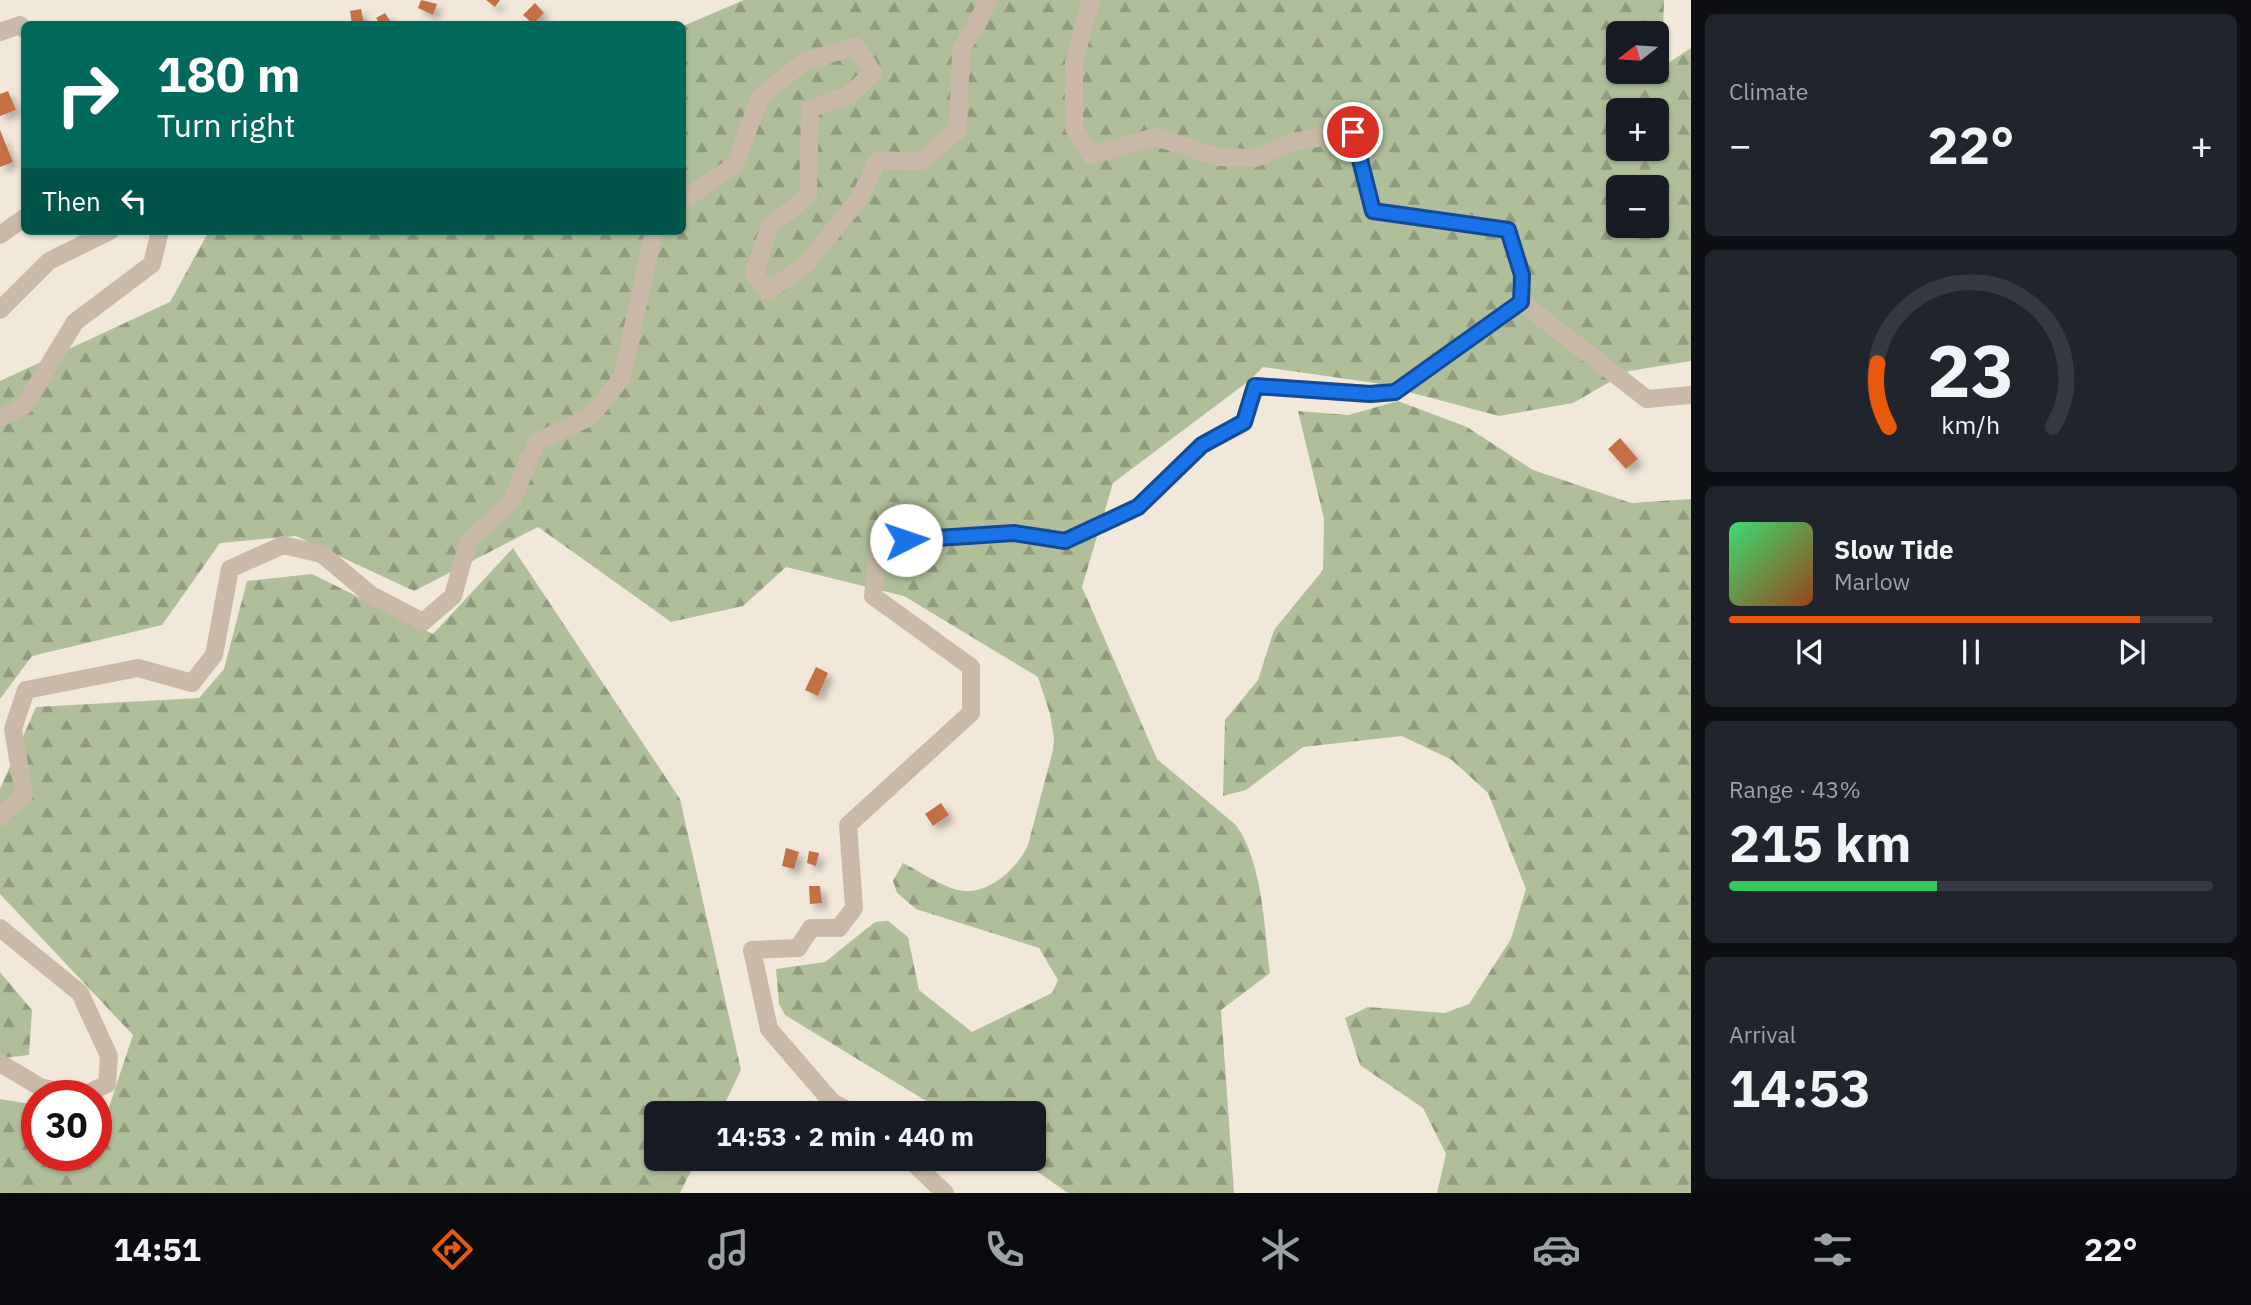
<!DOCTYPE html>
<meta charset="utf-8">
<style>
body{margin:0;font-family:"IBM Plex Sans",sans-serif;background:#20242c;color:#f1f3f6;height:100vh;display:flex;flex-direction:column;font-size:26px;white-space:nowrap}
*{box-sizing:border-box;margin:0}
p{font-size:23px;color:#9ea1a6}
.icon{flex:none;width:38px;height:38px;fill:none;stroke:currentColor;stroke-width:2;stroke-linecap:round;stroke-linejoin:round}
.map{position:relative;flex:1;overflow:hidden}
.sheet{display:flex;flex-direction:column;gap:14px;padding:14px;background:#0d0f14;width:560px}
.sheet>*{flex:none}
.guide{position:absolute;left:21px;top:21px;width:665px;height:214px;border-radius:10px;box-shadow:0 2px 5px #0004;background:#00695c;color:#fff;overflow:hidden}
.needle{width:46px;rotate:253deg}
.controls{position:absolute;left:1606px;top:21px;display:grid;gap:14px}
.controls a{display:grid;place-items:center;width:63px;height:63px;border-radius:10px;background:#171b24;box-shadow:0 2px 5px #0004;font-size:35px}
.speed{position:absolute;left:21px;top:1080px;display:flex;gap:14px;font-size:35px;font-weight:700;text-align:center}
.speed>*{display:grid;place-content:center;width:91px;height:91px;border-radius:50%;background:#171b24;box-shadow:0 2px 5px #0004;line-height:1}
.speed .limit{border:10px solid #d22;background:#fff;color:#111}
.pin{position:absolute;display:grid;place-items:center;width:60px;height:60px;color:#fff;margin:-30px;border:4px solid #fff;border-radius:50%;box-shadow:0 2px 7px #0007}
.me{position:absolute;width:77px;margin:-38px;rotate:86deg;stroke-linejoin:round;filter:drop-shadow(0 0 5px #0008)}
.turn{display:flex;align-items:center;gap:24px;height:147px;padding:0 21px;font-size:32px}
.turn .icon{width:91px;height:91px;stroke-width:2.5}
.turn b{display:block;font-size:49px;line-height:60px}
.then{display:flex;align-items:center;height:66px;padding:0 21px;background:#0003;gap:14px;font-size:26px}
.big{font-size:52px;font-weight:800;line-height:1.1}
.sheet .tile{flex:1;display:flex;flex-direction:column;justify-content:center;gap:10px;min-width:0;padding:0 24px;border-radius:10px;background:#20242c}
.sheet .dial{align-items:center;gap:0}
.dial svg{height:182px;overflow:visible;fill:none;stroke:#363941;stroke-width:7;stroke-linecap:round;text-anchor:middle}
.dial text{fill:#f1f3f6;stroke:none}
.song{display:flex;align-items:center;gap:21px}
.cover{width:84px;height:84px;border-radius:10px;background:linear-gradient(135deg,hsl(140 70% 55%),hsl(20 70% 35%))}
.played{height:7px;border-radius:4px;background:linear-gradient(90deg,#ea580c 85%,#363941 85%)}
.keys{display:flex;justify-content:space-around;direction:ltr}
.heat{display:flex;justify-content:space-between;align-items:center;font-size:38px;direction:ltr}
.charge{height:10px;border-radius:5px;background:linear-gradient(90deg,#34c759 43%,#363941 0)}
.trip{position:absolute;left:644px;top:1101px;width:402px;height:70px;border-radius:10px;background:#171b24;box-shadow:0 2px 5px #0004;font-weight:800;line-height:70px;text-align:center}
.tab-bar{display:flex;height:112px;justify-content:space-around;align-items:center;background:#090b0e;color:#9ea1a6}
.tab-bar .icon{width:49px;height:49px}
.tab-bar .on{color:#ea580c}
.tab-bar b{font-size:32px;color:#f1f3f6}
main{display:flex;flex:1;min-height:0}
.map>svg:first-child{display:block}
.forest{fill:url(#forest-firs);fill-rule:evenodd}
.building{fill:#c46f45;filter:url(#shadow)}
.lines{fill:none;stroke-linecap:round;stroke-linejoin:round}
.minor{stroke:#c9b9a6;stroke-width:18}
.route-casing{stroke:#114b97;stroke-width:18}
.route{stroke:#1a73e8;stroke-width:12}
</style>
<main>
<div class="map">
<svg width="1691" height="1193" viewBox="0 0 1691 1193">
<defs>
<pattern id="forest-firs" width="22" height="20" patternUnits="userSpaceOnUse" patternTransform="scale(1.75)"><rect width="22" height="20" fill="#b0bf9a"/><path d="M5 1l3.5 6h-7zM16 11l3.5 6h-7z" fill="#909b7e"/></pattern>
<filter id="shadow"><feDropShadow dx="5.5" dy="5.5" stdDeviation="3.5" flood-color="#0004"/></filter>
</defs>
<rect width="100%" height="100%" fill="#f1e8da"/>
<!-- forest -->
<path class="forest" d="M744,0H1664L1662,67L1691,48V361L1629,371L1573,403L1499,416L1375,383L1263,367L1250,380L1113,483L1082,587L1157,759L1236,825C1263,863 1264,927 1270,973L1221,1010L1234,1193H1068L1019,1159L1034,1158V1113H946L785,1015L779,1004L776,969L825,962L875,922L888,921L908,937L919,990L972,1032L1052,993L1058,980L1039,948L916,909L897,893L893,881L903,863C917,870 943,887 958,890C987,897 1017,869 1028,845L1053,750L1054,739L1050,714L1038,677L904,596L786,567L743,606L671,622L538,527L414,591L296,536L220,543L162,625L32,656L0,699V381L170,302L209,231H682L683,26ZM1619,33H1657V72H1619ZM1619,110H1657V149H1619ZM1619,187H1657V226H1619Z
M1398,401L1467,427L1533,470L1631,503L1691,499V1193H1437L1446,1154L1423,1108L1360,1065L1345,1018L1368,1007L1445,1013L1469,1004L1511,939L1526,889L1488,793L1452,760L1402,736L1303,747L1246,790L1223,796L1225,720L1258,680L1274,630L1323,570L1324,519L1298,411L1348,415Z
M513,548L680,799L741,1070L720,1113H656V1158L697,1159L680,1193H0V1099L37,1105V1155H96V1115L106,1116L133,1035L0,894V789L36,707L199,698L224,669L247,581L312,574L433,634Z
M0,972L32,1010L29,1055L3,1058L0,1055Z"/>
<!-- building -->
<path class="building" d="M421,0L437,4L433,15L418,8Z
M486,0H500L495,7Z
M535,3L544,13L533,24L523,15Z
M361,9L364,24H352L350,11Z
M385,13L392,24H380L376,18Z
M8,91L16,110L0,116V94Z
M0,130L13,162L0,167Z
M1620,438L1638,459L1626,469L1608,449Z
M816,667L828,673L818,696L805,690Z
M941,803L949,815L933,826L925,814Z
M786,848L799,852L794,869L782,866Z
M809,851L819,853L816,866L807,863Z
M809,886H820L822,903L810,904Z"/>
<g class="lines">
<!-- minor -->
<path class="minor" d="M1091,0L1074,62V128L1091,155L1155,137L1218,157L1256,158L1293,142L1353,132L1373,211L1508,230L1522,275L1521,302L1647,399L1691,395
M0,32L20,25L24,29
M682,201L735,165L760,97L804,62L856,46L873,73L849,95L810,109L808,196L770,226L754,273L768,291L803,267L858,201L878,160L920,162L958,130L961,50L989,0
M0,235L24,218
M0,310L49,261L110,231
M0,418L24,406L75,322L152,264L160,231
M0,817L24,795L13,729L26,690L138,668L192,683L214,655L230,569L283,545L322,554L371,595L423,622L453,596L468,542L512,501L536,442L590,417L622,378L654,231
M0,928L80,993L109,1056L107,1084L82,1096
M0,1063L40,1087L76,1096
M852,1113L832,1102L769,1029L752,950L798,948L811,928H839L854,908L848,825L971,713V667L873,596L879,542L1014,533L1065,541L1138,507L1202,445L1244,423L1255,386L1370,394L1395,392L1521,302
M908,1158L945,1193"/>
</g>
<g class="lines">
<!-- route casing -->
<g class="route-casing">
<path id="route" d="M906,540L1014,533L1065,541L1138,507L1202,445L1244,422L1255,386L1370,394L1395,392L1521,302L1522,275L1508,230L1373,211L1353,132"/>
</g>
<!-- route -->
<use href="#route" class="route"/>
</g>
</svg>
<div class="controls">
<a><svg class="needle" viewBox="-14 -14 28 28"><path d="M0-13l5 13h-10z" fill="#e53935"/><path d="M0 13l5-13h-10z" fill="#9ea1a6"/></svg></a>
<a>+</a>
<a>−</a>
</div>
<div class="speed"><div class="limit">30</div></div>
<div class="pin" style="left:1353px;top:132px;background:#d93025"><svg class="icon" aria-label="arrive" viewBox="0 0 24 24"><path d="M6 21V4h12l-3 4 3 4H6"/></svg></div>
<svg class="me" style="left:906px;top:540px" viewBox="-20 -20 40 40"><circle r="19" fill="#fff"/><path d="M0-13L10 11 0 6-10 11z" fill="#1a73e8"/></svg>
<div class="trip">14:53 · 2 min · 440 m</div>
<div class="guide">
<div class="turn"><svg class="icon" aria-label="right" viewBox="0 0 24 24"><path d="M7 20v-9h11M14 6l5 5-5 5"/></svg><div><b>180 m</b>Turn right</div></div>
<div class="then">Then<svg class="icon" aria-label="left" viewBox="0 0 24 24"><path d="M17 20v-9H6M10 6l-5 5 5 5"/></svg></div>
</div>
</div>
<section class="sheet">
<div class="tile"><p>Climate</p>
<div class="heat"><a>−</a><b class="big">22°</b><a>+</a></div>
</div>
<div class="tile dial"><svg viewBox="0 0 100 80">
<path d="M14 69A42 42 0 1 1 86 69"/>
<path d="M14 69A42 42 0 0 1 9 41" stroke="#ea580c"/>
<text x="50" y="56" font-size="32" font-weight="700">23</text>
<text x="50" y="72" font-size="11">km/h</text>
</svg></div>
<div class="tile">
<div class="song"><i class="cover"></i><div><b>Slow Tide</b><p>Marlow</p></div></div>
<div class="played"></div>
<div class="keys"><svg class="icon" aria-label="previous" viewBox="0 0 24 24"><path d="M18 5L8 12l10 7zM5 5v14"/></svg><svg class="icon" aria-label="pause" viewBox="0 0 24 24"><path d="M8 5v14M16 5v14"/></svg><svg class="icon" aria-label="next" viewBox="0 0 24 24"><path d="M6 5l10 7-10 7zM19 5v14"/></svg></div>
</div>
<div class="tile"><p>Range · 43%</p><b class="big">215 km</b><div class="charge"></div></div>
<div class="tile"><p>Arrival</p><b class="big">14:53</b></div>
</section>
</main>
<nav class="tab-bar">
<b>14:51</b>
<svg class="icon on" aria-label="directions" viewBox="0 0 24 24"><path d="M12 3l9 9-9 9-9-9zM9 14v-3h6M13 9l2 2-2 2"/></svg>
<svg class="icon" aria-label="music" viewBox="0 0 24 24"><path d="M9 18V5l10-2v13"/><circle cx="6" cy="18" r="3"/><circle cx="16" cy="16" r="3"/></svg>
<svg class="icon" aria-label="phone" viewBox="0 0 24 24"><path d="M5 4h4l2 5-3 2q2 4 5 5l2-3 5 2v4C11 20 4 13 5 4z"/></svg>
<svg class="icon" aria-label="climate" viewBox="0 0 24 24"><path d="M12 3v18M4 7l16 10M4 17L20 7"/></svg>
<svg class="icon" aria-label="car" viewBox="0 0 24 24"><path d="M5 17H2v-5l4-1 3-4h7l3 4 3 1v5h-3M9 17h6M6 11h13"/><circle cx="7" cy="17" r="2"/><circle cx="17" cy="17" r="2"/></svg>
<svg class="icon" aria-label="filters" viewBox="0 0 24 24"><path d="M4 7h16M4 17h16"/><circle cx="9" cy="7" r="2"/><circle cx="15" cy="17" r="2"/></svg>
<b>22°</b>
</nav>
